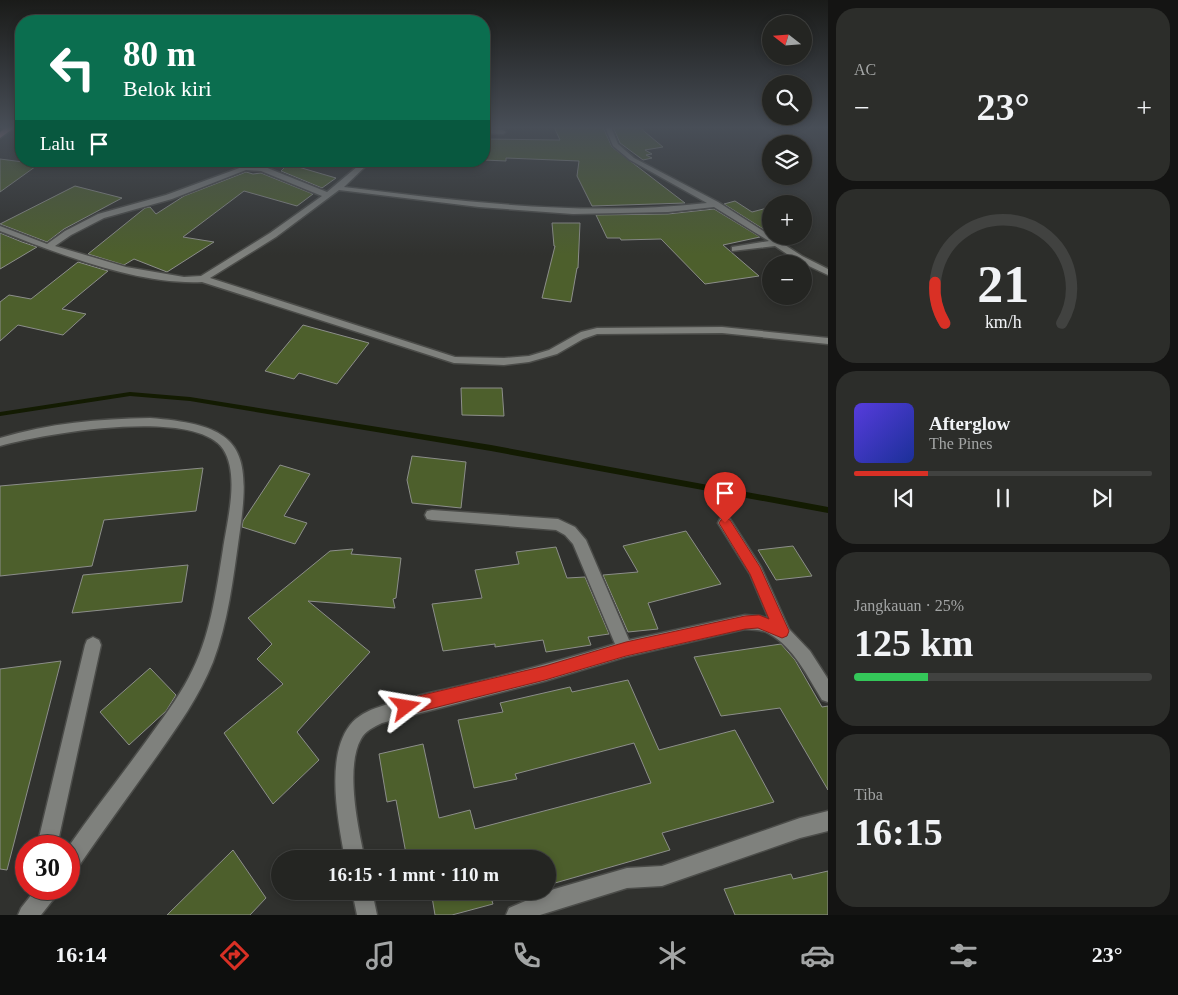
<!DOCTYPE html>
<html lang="id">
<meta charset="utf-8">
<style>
body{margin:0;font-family:"Times New Roman",serif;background:#2c2d2a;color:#f1f3f6;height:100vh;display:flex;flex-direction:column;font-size:19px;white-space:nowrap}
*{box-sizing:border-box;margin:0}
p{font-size:16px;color:#a3a5a5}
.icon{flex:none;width:28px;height:28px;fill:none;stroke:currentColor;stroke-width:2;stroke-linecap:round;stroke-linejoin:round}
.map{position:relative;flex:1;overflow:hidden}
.side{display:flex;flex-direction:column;gap:8px;padding:8px;background:#141413;width:350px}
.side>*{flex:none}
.top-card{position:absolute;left:15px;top:15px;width:475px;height:152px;border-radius:20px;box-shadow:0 2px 8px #0003,0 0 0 1px #414240;background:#0b6e4f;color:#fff;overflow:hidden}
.needle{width:32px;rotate:287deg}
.tools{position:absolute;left:762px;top:15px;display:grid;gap:10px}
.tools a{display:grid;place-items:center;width:50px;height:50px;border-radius:50%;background:#242522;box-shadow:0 2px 8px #0003,0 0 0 1px #414240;font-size:25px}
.speed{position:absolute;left:15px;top:835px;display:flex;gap:10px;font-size:25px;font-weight:700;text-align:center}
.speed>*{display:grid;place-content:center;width:65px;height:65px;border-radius:50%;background:#242522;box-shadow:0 2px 8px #0003,0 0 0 1px #414240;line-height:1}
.speed .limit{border:8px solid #d22;background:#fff;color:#111}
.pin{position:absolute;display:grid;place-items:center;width:42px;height:42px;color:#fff;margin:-51px -21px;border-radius:50% 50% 50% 0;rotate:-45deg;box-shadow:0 0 5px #0007}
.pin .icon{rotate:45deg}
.me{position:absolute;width:55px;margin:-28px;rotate:76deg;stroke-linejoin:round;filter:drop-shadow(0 0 4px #0008)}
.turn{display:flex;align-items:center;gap:18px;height:105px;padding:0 25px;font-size:22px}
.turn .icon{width:65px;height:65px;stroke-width:2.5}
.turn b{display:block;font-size:35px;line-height:42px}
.then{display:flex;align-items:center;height:48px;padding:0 25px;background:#0003;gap:10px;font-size:19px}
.big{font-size:38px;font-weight:700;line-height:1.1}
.side .tile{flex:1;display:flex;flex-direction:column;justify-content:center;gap:8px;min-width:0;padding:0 18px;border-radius:20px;background:#2c2d2a}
.side .dial{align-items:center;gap:0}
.dial svg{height:130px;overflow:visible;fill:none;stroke:#414240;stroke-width:7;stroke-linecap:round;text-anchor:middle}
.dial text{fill:#f1f3f6;stroke:none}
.song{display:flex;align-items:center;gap:15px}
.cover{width:60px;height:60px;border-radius:8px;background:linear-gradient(135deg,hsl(250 70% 55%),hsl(230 70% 35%))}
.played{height:5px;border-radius:2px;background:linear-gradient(90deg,#d93025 25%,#414240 25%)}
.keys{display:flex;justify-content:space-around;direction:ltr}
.heat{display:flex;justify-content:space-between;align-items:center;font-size:28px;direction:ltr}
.charge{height:8px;border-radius:4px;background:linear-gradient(90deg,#34c759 25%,#414240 0)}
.trip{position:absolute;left:271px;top:850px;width:285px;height:50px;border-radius:25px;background:#242522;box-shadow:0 2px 8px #0003,0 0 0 1px #414240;font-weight:700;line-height:50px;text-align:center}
.tab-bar{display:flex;height:80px;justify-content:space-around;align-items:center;background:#0e0f0e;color:#a3a5a5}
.tab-bar .icon{width:35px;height:35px}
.tab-bar .on{color:#d93025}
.tab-bar b{font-size:22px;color:#f1f3f6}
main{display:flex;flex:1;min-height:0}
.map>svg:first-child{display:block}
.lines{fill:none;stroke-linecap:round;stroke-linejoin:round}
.stream{fill:#131b02;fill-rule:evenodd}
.building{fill:#4d5f2c;stroke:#8c8e8a}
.minor-casing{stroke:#4b4c49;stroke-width:3}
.highway-casing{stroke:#4b4c49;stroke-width:3}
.minor{fill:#7f817d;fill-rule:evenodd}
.highway{fill:#de95a9;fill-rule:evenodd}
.route{fill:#d93025;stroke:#8d1f18}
</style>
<main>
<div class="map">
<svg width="828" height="915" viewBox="0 0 828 915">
<rect width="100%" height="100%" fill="#30312e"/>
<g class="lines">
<!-- stream -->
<path class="stream" d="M130,392L190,397L491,445L828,507V513L491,451L190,401L130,396L0,416V412Z"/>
</g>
<!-- building -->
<path class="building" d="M554,127H603L612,147L685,203L592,206L577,176L579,161L506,158V161L484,160V139L560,140Z
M613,127H639L663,147L645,150L652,154L646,155L652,158L643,160L620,143Z
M0,159L39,164L0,192Z
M288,164L336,178L322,188L281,171Z
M246,172L253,174L261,173L313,194L297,206L244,191L183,237L214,242L167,272L134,259L124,265L88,254L145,208L150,207L156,214L184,196Z
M75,186L122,198L64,229L47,242L0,224Z
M735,201L752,212L771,207V234L724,204Z
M714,209L760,237L723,245L759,276L705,284L661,239L621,240L620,238H607L596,215L668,214Z
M552,223H580L578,268H577L571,302L542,298L555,246H554Z
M0,233L22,242L37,247L0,269Z
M78,262L108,271L62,309L86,314L63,335L18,325L0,341V302L9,295L31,299Z
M303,325L369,343L337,384L299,373L294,379L265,371Z
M461,388H502L504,416L462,415Z
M412,456L466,462L461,508L412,503L407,480Z
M280,465L310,474L284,516L307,523L295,544L242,527L243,521Z
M203,468L196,511L104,520L92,566L0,576V486Z
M686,531L721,584L648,603L658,629L628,632L603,575L638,572L623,546Z
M793,546L812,576L776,580L758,550Z
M556,547L567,578L585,577L609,634L588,637L591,645L546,652L543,640L495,647V644L443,651L432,604L482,598L475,570L519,564L516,552Z
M353,549L351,554L401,558L396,598L393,599L395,608L308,601L370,652L297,732L319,760L273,804L224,733L283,684L257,659L272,644L248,618L330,551Z
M188,565L182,602L72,613L83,575Z
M781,644L795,660L822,707L828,706V790L780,708L721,716L694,657Z
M61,661L7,870L0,869V669Z
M150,668L176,695L166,711L129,745L100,712Z
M628,680L659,750L735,730L774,802L662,833L670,850L548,885V859H407L396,800L387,802L379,754L423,744L439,818L470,810L475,829L651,783L634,743L515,774L517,779L474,788L458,720L503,712L500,703L570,687L572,692Z
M233,850L266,898L250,915H167Z
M828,871V915H735L724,889L791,874L793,879Z
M431,891H526L492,901L493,904L452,915H435Z"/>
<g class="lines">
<!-- minor casing -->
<g class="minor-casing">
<path id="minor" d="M605,127H611L618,144L634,158L718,202L802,256L828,269V275L796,260L775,246L732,251V247L769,241L714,207L668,212L573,214L479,207L339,190L276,237L210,278L455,357L504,358L529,356L549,350L581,332L597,328L722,327L828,338V344L722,333L597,334L583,339L557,354L529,362L504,365L454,363L202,282C138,285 59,254 0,231V226L47,244L65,231L98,214L166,195L245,166L265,167L327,192L364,161H371L344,187C465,202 585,217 707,203L630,160L613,146ZM246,170L261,171L322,196L270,233L201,276L184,277L126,267L55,246L71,235L104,218L172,199Z
M484,129L503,130L506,132L503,134L484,133Z
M150,418C243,425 252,449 239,537C233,580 228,622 213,662C199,697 178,726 157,756C130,794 102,832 76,870L69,873V846C94,810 121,776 147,740C162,719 177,700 189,677C210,638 216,593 223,549C227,521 240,475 223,449C194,407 43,434 0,446V438C49,423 99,419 150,418Z
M432,510L558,519L575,527L586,540L629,640L745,615L760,616L769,619L750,574L718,523L720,519L725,517L730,519L761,567L789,629L810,651L828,679V702L822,700C808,677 793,646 768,633C761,629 753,630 745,629L625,657L545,681L382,723C374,727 365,731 361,739C345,767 358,829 365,859H345C338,821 325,757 350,725C357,716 369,710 379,707C406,697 436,692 464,685C515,673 565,659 615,644L573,544L565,535L556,530L432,520L427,519L425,515L427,511Z
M93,637L99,640L101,645L57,846H37L85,645L87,640Z
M828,811V831L800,838L662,886L627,888L540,915H506L509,908L551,890L627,868L662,866L800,818Z
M36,889H59L56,896L41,915H18L21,908Z
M352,891H372L377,915H357Z"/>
</g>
<!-- highway casing -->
<g class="highway-casing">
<path id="highway" d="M6,127H15L0,138V132Z"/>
</g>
<!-- minor -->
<use href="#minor" class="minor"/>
<!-- highway -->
<use href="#highway" class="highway"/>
</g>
<!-- sky -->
<linearGradient id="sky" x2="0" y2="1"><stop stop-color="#1a1b19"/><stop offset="0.5" stop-color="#484e57"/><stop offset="1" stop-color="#484e57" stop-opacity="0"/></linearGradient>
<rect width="828" height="255" fill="url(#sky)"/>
<!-- route -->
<path class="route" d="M725,518L730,520L760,567L789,631L787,636L782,638L758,628L745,629L626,656L545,680L406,715L401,713L398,707L401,702L406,699L545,666L626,642L745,616L759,615L769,619L750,574L719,523L721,520Z"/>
</svg>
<div class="tools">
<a><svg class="needle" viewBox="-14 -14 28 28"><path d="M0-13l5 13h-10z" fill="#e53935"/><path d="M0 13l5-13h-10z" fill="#a3a5a5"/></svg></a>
<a><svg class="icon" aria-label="search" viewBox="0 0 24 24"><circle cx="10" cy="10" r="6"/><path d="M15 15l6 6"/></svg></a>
<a><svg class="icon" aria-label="layers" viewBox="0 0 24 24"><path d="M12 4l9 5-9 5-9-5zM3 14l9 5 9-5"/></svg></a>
<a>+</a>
<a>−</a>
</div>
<div class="speed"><div class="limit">30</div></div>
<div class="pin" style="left:725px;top:523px;background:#d93025"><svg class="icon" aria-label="arrive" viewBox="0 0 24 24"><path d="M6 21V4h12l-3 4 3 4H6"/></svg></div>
<svg class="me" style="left:406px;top:707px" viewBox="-20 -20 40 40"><path d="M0-17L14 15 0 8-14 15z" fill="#d93025" stroke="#fff" stroke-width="4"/></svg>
<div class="trip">16:15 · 1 mnt · 110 m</div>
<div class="top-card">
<div class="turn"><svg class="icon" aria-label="left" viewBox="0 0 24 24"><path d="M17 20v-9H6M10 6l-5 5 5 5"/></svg><div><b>80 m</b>Belok kiri</div></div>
<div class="then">Lalu<svg class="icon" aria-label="arrive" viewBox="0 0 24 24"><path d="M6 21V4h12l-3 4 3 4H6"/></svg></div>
</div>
</div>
<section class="side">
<div class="tile"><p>AC</p>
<div class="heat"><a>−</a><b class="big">23°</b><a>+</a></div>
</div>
<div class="tile dial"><svg viewBox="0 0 100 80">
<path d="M14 69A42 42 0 1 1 86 69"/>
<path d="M14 69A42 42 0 0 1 8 44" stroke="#d93025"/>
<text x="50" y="56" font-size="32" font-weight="700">21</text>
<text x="50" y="72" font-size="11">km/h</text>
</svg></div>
<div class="tile">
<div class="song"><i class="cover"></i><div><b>Afterglow</b><p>The Pines</p></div></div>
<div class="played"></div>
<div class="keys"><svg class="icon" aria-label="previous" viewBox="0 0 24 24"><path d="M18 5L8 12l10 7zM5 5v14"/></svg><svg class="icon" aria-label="pause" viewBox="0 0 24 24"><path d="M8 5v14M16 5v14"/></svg><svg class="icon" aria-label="next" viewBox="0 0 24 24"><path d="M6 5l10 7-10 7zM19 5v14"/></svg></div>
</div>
<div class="tile"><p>Jangkauan · 25%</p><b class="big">125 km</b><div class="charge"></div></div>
<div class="tile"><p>Tiba</p><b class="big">16:15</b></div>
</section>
</main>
<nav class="tab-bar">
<b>16:14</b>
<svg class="icon on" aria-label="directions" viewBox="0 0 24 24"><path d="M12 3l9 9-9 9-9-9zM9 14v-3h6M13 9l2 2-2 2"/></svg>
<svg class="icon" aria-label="music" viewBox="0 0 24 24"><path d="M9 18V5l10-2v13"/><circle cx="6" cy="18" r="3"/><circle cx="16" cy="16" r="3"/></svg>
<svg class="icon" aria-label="phone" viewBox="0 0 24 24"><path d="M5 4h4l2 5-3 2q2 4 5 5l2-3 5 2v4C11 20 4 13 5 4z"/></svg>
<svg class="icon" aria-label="climate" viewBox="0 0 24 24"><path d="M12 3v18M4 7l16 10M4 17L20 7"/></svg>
<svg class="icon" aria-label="car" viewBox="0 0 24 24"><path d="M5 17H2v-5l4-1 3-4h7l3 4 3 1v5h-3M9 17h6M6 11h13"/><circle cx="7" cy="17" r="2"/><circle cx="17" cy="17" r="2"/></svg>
<svg class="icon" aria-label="filters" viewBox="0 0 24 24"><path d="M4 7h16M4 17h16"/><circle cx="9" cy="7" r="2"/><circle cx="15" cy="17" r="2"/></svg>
<b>23°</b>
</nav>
